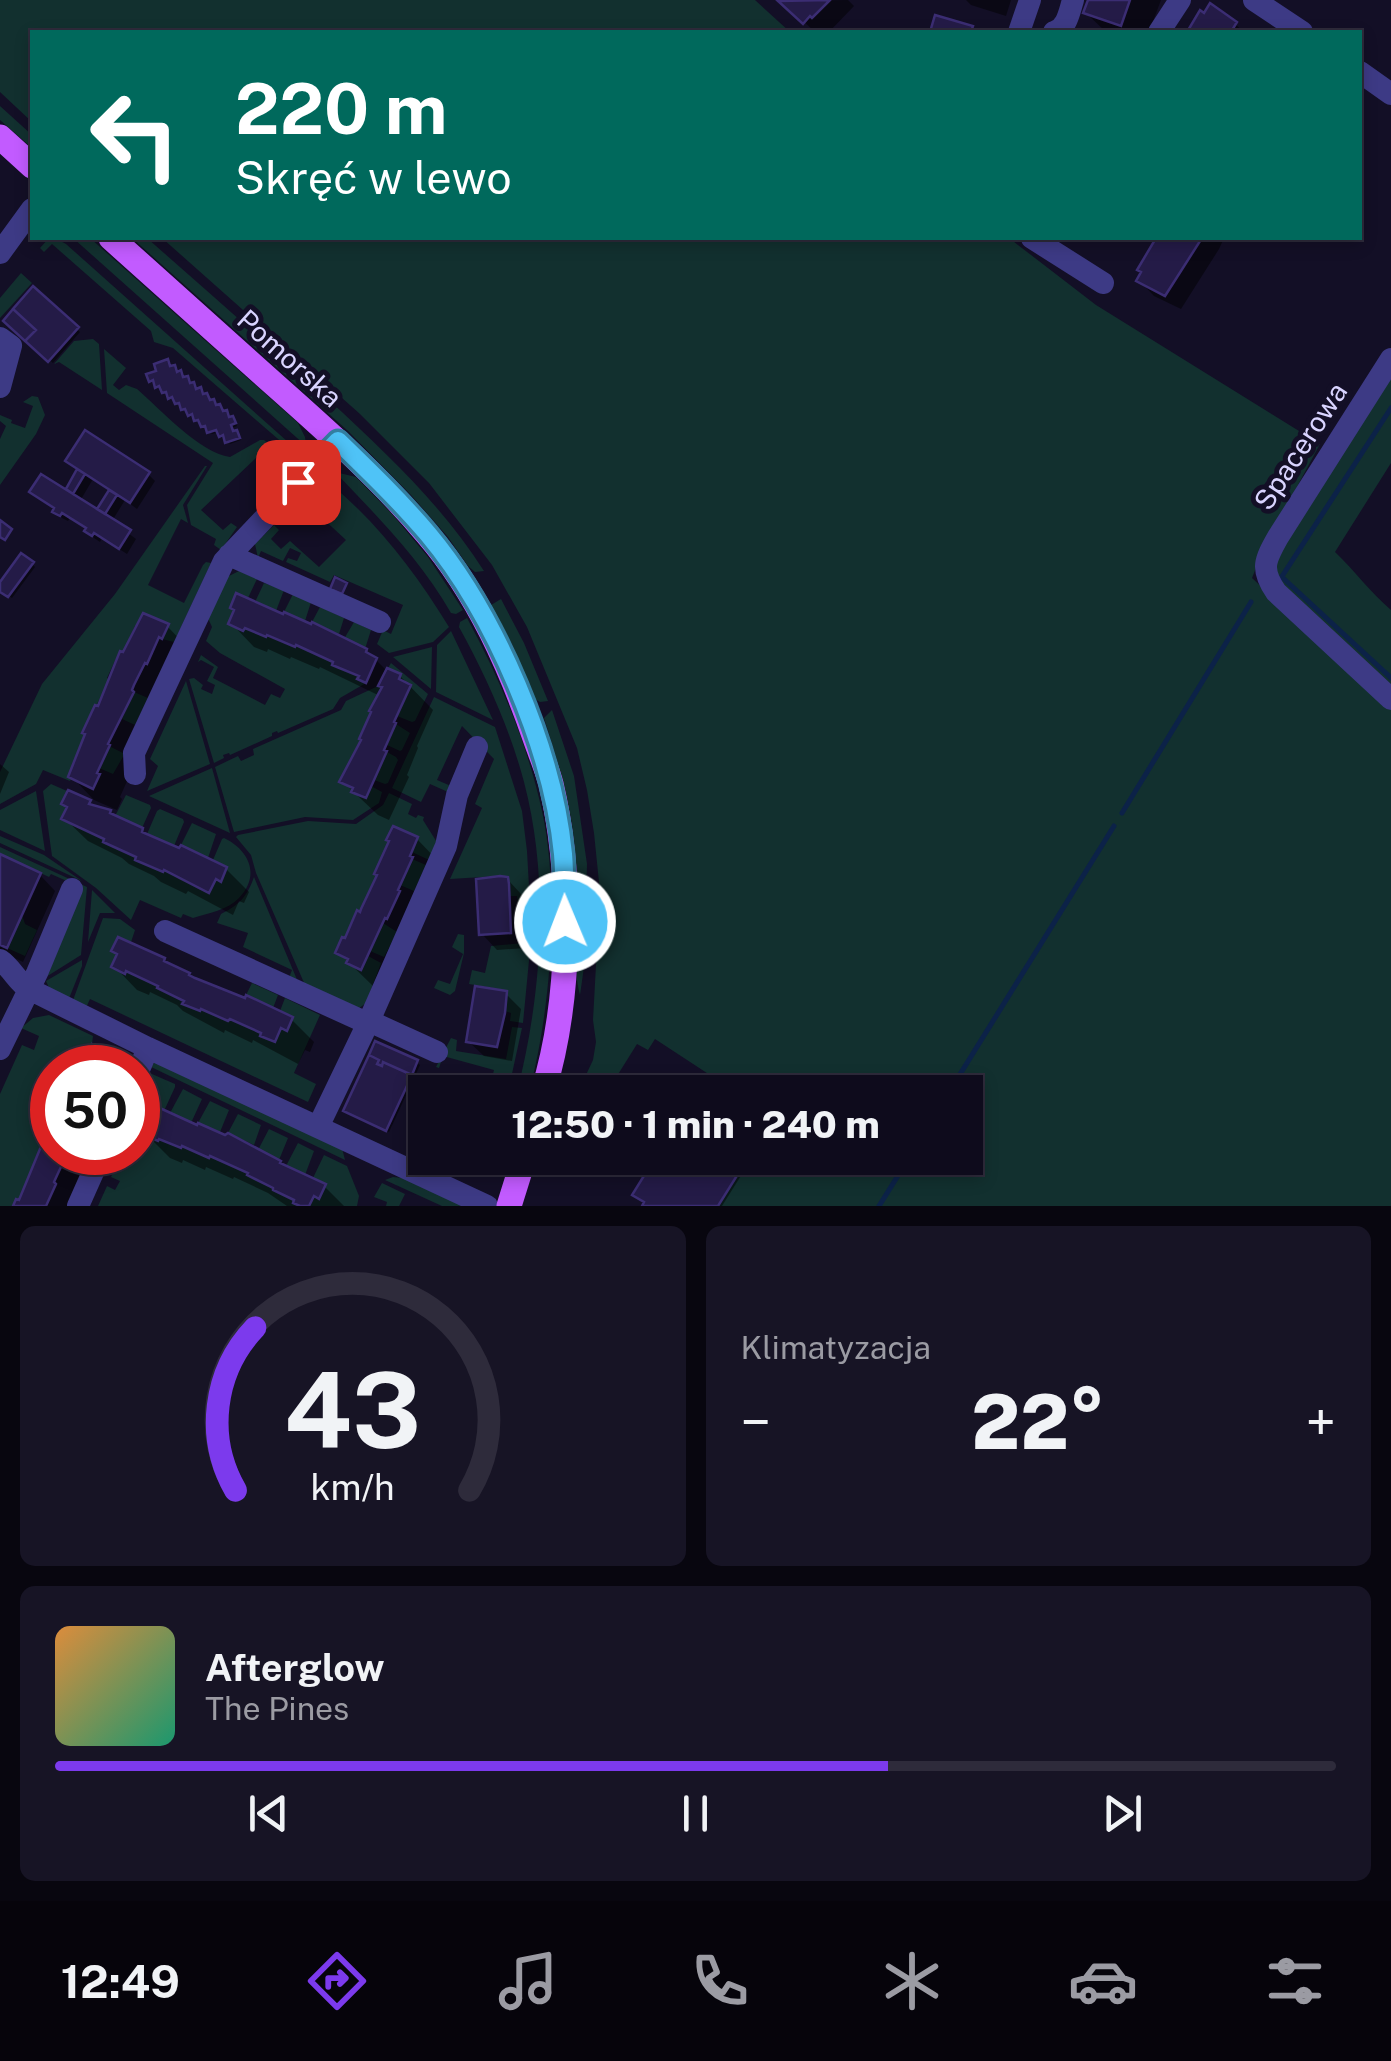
<!DOCTYPE html>
<html lang="pl">
<meta charset="utf-8">
<style>
body{margin:0;font-family:"Public Sans",sans-serif;background:#171425;color:#f1f3f6;height:100vh;display:flex;flex-direction:column;font-size:38px;white-space:nowrap}
*{box-sizing:border-box;margin:0}
p{font-size:32px;color:#9b9ba3}
.icon{flex:none;width:55px;height:55px;fill:none;stroke:currentColor;stroke-width:2;stroke-linecap:round;stroke-linejoin:round}
.map{position:relative;height:1206px;overflow:hidden}
.drawer{display:flex;flex-direction:column;gap:20px;padding:20px;background:#08060f;flex:1}
.drawer>*{flex:none}
.banner{position:absolute;left:30px;top:30px;width:1332px;height:210px;border-radius:0px;box-shadow:0 5px 15px #0003,0 0 0 2px #2e2b3b;background:#00695c;color:#fff;overflow:hidden}
.speed{position:absolute;left:30px;top:1045px;display:flex;gap:20px;font-size:50px;font-weight:700;text-align:center}
.speed>*{display:grid;place-content:center;width:130px;height:130px;border-radius:50%;background:#0e0b1c;box-shadow:0 5px 15px #0003,0 0 0 2px #2e2b3b;line-height:1}
.speed .limit{border:15px solid #d22;background:#fff;color:#111}
.pin{position:absolute;display:grid;place-items:center;width:85px;height:85px;color:#fff;margin:-42px;border-radius:20px;box-shadow:0 5px 15px #0006}
.me{position:absolute;width:110px;margin:-55px;rotate:359deg;stroke-linejoin:round;filter:drop-shadow(0 0 8px #0008)}
.turn{display:flex;align-items:center;gap:35px;height:210px;padding:0 40px;font-size:45px}
.turn .icon{width:130px;height:130px;stroke-width:2.5}
.turn b{display:block;font-size:70px;line-height:85px}
.big{font-size:75px;font-weight:800;line-height:1.1}
.drawer .card{flex:1;display:flex;flex-direction:column;justify-content:center;gap:15px;min-width:0;padding:0 35px;border-radius:15px;background:#171425}
.drawer .dial{align-items:center;gap:0}
.dial svg{height:260px;overflow:visible;fill:none;stroke:#2e2b3b;stroke-width:7;stroke-linecap:round;text-anchor:middle}
.dial text{fill:#f1f3f6;stroke:none}
.song{display:flex;align-items:center;gap:30px}
.cover{width:120px;height:120px;border-radius:15px;background:linear-gradient(135deg,hsl(30 70% 55%),hsl(160 70% 35%))}
.played{height:10px;border-radius:5px;background:linear-gradient(90deg,#7c3aed 65%,#2e2b3b 65%)}
.keys{display:flex;justify-content:space-around;direction:ltr}
.heat{display:flex;justify-content:space-between;align-items:center;font-size:55px;direction:ltr}
.drawer .tiles{flex:1;display:grid;gap:20px;grid-template-columns:1fr 1fr}
.card:last-child{grid-column:span 2}
.trip{position:absolute;left:408px;top:1075px;width:575px;height:100px;border-radius:0px;background:#0e0b1c;box-shadow:0 5px 15px #0003,0 0 0 2px #2e2b3b;font-weight:800;line-height:100px;text-align:center}
.dock{display:flex;height:160px;justify-content:space-around;align-items:center;background:#06040b;color:#9b9ba3}
.dock .icon{width:70px;height:70px}
.dock .active{color:#7c3aed}
.dock b{font-size:45px;color:#f1f3f6}
.map>svg:first-child{display:block}
.green{fill:#12302f}
.shadow{fill:#0007;fill-rule:evenodd}
.lines{fill:none;stroke-linecap:round;stroke-linejoin:round}
.stream{stroke:#0c2248;stroke-width:5}
.building{fill:#241b47;stroke:#3b2d73;stroke-width:2.5}
.minor{stroke:#3d3a85;stroke-width:22}
.major{stroke:#c25bff;stroke-width:25}
.route-casing{stroke:#337fa1;stroke-width:25}
.route{stroke:#4fc3f7;stroke-width:18}
.labels{text-anchor:middle;dominant-baseline:central;stroke-width:10;stroke-linejoin:round;paint-order:stroke}
.street-label{font-size:28px;fill:#d9d4ff;stroke:#130f26}
</style>
<div class="map">
<svg width="1391" height="1206" viewBox="0 0 1391 1206">
<rect width="100%" height="100%" fill="#130f26"/>
<!-- green -->
<path class="green" d="M0,0H755L790,32H32V122L0,92Z
M0,106L32,135V148L0,120Z
M49,238H55L66,244L288,442L301,458L296,467L276,486L274,481L280,475L257,457L201,510L223,530L231,523L237,527L221,550L214,545L216,539L191,525L187,505L213,463L107,393L104,349L126,368L113,385L119,390L126,385L137,389C160,409 200,453 230,457L260,440H264L278,452L285,445L173,348L154,342L151,331L52,244L44,252L40,248Z
M73,238H90L298,423L305,437L306,446Z
M132,238H147C208,292 270,346 330,401C386,453 442,505 484,571L475,572L468,566L448,537L411,495L348,431Z
M162,238H1009L1096,305L1320,444L1264,548L1252,578L1391,708V1206H718L748,1158H965V1092H704L713,1077L655,1039L648,1050L637,1044L607,1092H578L593,1060L596,1042L593,1020L600,892L594,833L587,790L577,748L527,627L492,565L429,483L360,414Z
M21,273L32,283L0,318V298Z
M93,339L99,344L102,390L59,362L54,364L74,341Z
M1391,371V463L1335,552C1355,571 1370,592 1391,610V690L1274,578L1278,551Z
M32,396L38,397L45,415L36,434L0,485V439L6,426L0,421V415L12,420L11,423L25,428L33,406L23,402Z
M205,466H207L183,505L188,523L181,519L148,585L184,603L203,565L206,562L211,563L174,642L162,639L168,624L135,626L123,652H119L107,678L110,680L82,732L85,734L68,777L71,779L70,781L43,770L36,784L0,804V772L42,684L115,594Z
M335,472L356,477L393,515L428,557L463,610L456,614L451,613C420,559 377,516 335,472Z
M323,478C375,519 414,570 449,627L433,642L389,653L377,644L383,630L391,634L403,605L334,575L330,582L286,562L288,558L297,561L301,553L290,548L283,561L261,551L258,558L255,544L274,525L279,530L271,539L281,549L290,541L319,567L346,540L306,503L298,508L294,506L293,502Z
M239,571L257,579L248,598L236,593L230,607L234,610L245,628L294,647L296,645L333,662L332,665L359,676L358,679L366,683L340,698L333,709L278,733L277,731L272,733V736L230,755L229,753L223,755L224,758L214,763L189,679L194,678L203,685L201,689L212,694L215,685L207,681L214,667L201,660L198,662L201,655L218,667L213,678L265,705L271,694L280,698L285,689L220,653L206,641L212,627L207,616L225,578Z
M264,583L284,590L276,611L255,602Z
M293,594L311,602L305,621L284,612Z
M501,599L524,643L548,701L540,702L535,699L513,646L491,605Z
M320,607L344,618L339,634L312,622Z
M467,618C500,679 527,743 542,811C560,894 551,1010 529,1092H517C542,994 550,881 524,782C510,729 486,676 459,627L460,622Z
M354,622L371,630L365,649L344,639Z
M451,631L493,720L436,692L437,645Z
M432,647L431,689L393,657Z
M391,663L428,694L415,721L412,722L397,716L411,685L399,679L401,674L388,668Z
M186,681L210,764L147,791L158,766L150,759Z
M378,686L382,687L369,710L371,712L360,738L361,740L340,781L353,788L352,792L365,798L371,786L382,792L379,803L353,820L305,817L234,832L215,767L238,756L241,761L254,755L253,749L341,710L346,701Z
M134,692L148,698L135,725L122,719Z
M434,697L495,727L522,811L527,851L530,904H518L517,896H510L509,885L499,876L450,879L482,808L475,804L494,759L462,726L437,780L451,786L448,792L430,784L421,802L392,788Z
M552,710L574,776L587,864L584,967L580,995C570,958 579,904 576,863C574,813 559,765 544,718Z
M396,724L410,733L402,750L400,751L387,745Z
M109,746L123,753L124,755L113,774L99,768Z
M387,752L396,757L398,760L388,783L385,784L374,780Z
M212,768L230,833L149,796Z
M51,784L67,791L61,804L66,807L62,818L104,839L103,842L136,857L135,860L162,872L164,870L209,893L216,879L221,881L227,868L213,860L222,839L224,838C249,850 261,875 239,898C228,910 208,913 193,918L183,914L181,918L140,900L131,920L96,888L52,856L43,791Z
M36,791L45,851L0,830V810Z
M389,793L412,804L408,814L416,818L418,815L424,817L423,820L438,844L429,860L412,852L418,837L393,826L387,840L389,841L374,873L377,875L360,912L357,911L345,938L342,937L335,952L348,959L347,963L361,969L368,956L381,963L366,1003L358,1009L305,985L256,873L251,855L236,837L238,835L308,821L356,824L383,805Z
M126,795L150,805L151,808L142,828L115,816Z
M160,809L183,819L184,822L174,846L147,834L157,811Z
M192,823L216,834L208,858L181,845Z
M0,836L44,855L82,881L0,843Z
M0,847L87,887L81,955L46,977L69,882L51,874L49,877L0,854Z
M412,859L426,865L414,891L400,885Z
M254,877L298,982L289,978L292,970L243,947L248,933L217,923L221,914C239,905 247,897 254,877Z
M92,890L115,913H100L88,942Z
M530,909V950L523,1023L510,1021L511,1013L505,1011L507,1000L499,989L469,984L472,970L485,973L491,946L523,943L521,910Z
M22,915L25,924L37,930L25,956L7,948Z
M103,918L120,919L135,930L131,942L118,937L112,951L117,954L111,967L124,973L126,971L158,986L157,989L184,1001L183,1004L199,1011L201,1009L228,1021L230,1019L261,1033V1036L274,1042L281,1028L286,1030L292,1017L280,1011L285,998L320,1015L294,1073L316,1084L308,1102L90,999L85,1010L72,1003Z
M383,923L397,932L384,957L370,951Z
M458,934L464,935V953L455,991L450,995L434,988L438,980L450,984L463,954L452,947Z
M82,960V966L68,1001L50,990L46,981Z
M252,983L278,995L273,1008L246,995Z
M49,1015L93,1036L92,1044L87,1056L101,1063L109,1050L106,1063L115,1067L52,1068V1127L44,1145L41,1144L19,1200L16,1199L13,1206H0V1094L22,1045L34,1050L39,1036L21,1028L33,1018Z
M512,1027L522,1028L508,1092H493L489,1090L494,1070L443,1056L439,1068L436,1067L451,1038L457,1040L456,1051L506,1059Z
M154,1063H158L342,1148L345,1160L149,1066Z
M145,1071L175,1084V1087L164,1111L145,1119L150,1121L144,1135L158,1141L159,1139L181,1148L182,1146L209,1158L210,1156L248,1173L247,1175L273,1188V1191L294,1200L293,1203L300,1206H98L107,1186L115,1190L120,1181L111,1177L122,1153L138,1152V1088Z
M426,1085L431,1086L429,1092H425L422,1116L425,1118V1131L408,1126L407,1122Z
M183,1089L202,1099L191,1123L170,1113Z
M210,1101L229,1110L220,1132L198,1123Z
M238,1114L261,1125L254,1145L228,1133Z
M269,1129L288,1138L279,1160L258,1150Z
M298,1143L314,1151L305,1175L286,1166Z
M324,1155L347,1166L359,1196L357,1206H309L314,1196L318,1198L313,1178Z
M393,1177L403,1178L464,1206H442L385,1180Z
M382,1183L405,1194L399,1206H386L387,1202L374,1197Z"/>
<!-- shadow -->
<path class="shadow" d="M848,0L854,6L829,32L827,30L825,32H815L782,1Z
M966,0H1011L1006,16L971,5Z
M1090,0H1161L1149,32H1106L1086,13Z
M1201,14L1235,24L1244,32H1191Z
M1162,238H1224L1219,249L1181,309L1154,296L1139,280Z
M33,290L80,332L53,363L6,321Z
M167,362L171,368H174L178,374L180,373L184,380L187,379L191,385L196,387L197,391L200,390L204,397L207,396L211,402L213,401L217,408L235,421L237,426L232,428L234,434L236,433L241,440L230,444L220,432L212,434L195,416L193,417L182,405L180,406L176,400H173L169,394L167,395L163,388L160,389L156,383L151,381Z
M68,460L148,474L155,481L137,509L125,500L112,521L136,539L127,554L102,538L100,542L94,538L88,530L70,518L68,521L62,518L56,510L32,492L66,493L80,470ZM93,479L111,491L98,513L80,501Z
M32,564L35,567L12,598L0,589V586Z
M231,623L376,660L386,670L400,676L433,710L417,746L418,748L407,775L409,777L389,820L378,815L342,781L350,770L380,696L320,667L319,669L291,657L290,659L268,649L267,652L254,647Z
M167,626L190,650L132,770L120,797L122,799L117,810L94,800L71,776L87,735L85,732Z
M0,764L9,772L0,794Z
M89,802L96,808L110,813L116,819L142,831L148,837L226,869L249,892L244,903L239,901L233,915L188,891L186,894L161,882L154,876L129,864L122,858L88,841L64,818Z
M394,829L417,839L440,863L373,986L338,952L361,915L379,876Z
M0,857L40,875L55,891L23,962L0,951Z
M507,879L522,895L526,948L497,950L482,934Z
M163,960L170,967L189,975L291,1019L314,1042L310,1052L305,1050L298,1064L253,1040L252,1043L225,1030L224,1033L183,1011L177,1005L150,992L149,995L137,990L114,966Z
M506,994L521,1009L512,1061L484,1056L468,1041Z
M417,1063L420,1065L389,1132L349,1113Z
M52,1133V1152H104L78,1206H16Z
M147,1135L259,1154L324,1186L344,1206H287L268,1193L234,1177L233,1179L206,1167L205,1170L183,1160L182,1163L170,1158Z
M658,1158H752L722,1206H645L647,1202L635,1194Z"/>
<g class="lines">
<!-- stream -->
<path class="stream" d="M1283,578L1391,678
M1279,581L1391,408
M1122,813L1251,602
M949,1092L1114,826
M879,1206L909,1158"/>
</g>
<!-- building -->
<path class="building" d="M830,0L812,18L810,16L803,24L778,1Z
M1088,0H1130L1121,26L1083,13Z
M1210,3L1237,22L1231,32H1187L1200,10L1204,13Z
M935,15L973,26L971,32H930Z
M1156,238H1202L1165,296L1136,281L1141,272L1137,270Z
M33,286L79,327L48,362L25,341L36,330L13,309Z
M13,309L36,330L25,341L3,321Z
M168,359L170,366L175,365L177,372L181,370L183,377L188,376L190,383L194,382L196,389L201,387L203,394L207,393L210,400L214,399L216,405L220,404L223,411L227,410L229,417L233,416L236,423L231,425L233,431L237,430L240,438L225,443L223,435L219,437L216,430L207,433L205,426L201,427L198,420L194,421L192,414L188,416L185,409L181,410L179,403L175,404L172,397L168,399L166,392L162,393L159,386L155,388L153,380L149,382L146,374L156,371L154,364Z
M85,430L150,472L130,503L65,461Z
M77,469L85,474L73,494L66,489Z
M41,474L131,530L119,549L94,533L92,536L84,531L86,528L62,513L60,516L52,512L54,508L29,492Z
M109,490L117,495L105,514L97,509Z
M0,520L12,529L5,540L0,537Z
M21,553L34,562L8,597L0,592V582Z
M335,577L347,583L342,594L330,589Z
M236,593L283,614L284,612L311,624L312,622L367,649L366,652L377,658L366,683L357,679L359,676L332,665L333,662L296,645L295,647L267,635L266,637L245,628L243,631L228,624L234,610L230,608Z
M143,613L169,624L162,639L159,637L147,664L145,663L134,685L132,690L134,692L108,744L110,745L97,773L100,774L93,789L68,777L85,734L82,733L95,705L98,706L120,651L123,652Z
M387,668L401,674L399,679L411,685L394,722L396,723L384,750L387,751L366,798L351,792L353,788L339,782L361,740L359,739L371,712L369,711L382,687L378,686Z
M68,790L91,800L89,804L111,810L110,813L143,828L142,832L179,848L181,845L227,867L221,882L216,879L209,893L164,870L163,872L135,860L136,857L103,842L104,839L61,819L67,807L61,804Z
M393,826L418,837L410,856L413,857L398,890L400,891L387,919L385,918L361,970L346,963L348,959L335,953L342,937L345,938L357,910L360,912L361,909L377,875L374,874L389,841L386,840Z
M0,854L41,873L7,948L0,945Z
M500,876L508,877L509,884L511,933L479,935L476,879Z
M118,937L165,958L164,961L190,973L189,975L195,978L245,998L246,995L293,1017L287,1031L281,1028L275,1042L260,1036L261,1033L230,1019L228,1021L201,1009L200,1011L182,1004L184,1001L157,988L158,986L126,971L125,974L111,967L117,954L111,951Z
M475,986L507,991L505,1013L497,1047L466,1042Z
M375,1041L418,1060L412,1075L383,1062L382,1066L377,1064L379,1060L369,1055Z
M92,1044L107,1052L102,1063L87,1056Z
M369,1055L379,1060L377,1064L382,1066L383,1062L412,1075L386,1131L343,1111Z
M431,1086L439,1087L457,1092H429Z
M151,1104L197,1125L198,1123L225,1135L228,1133L281,1161L280,1163L326,1184L319,1199L314,1196L309,1206H300L293,1203L294,1200L273,1190V1188L247,1175L248,1173L210,1156L209,1158L182,1146L181,1148L159,1139L158,1141L144,1135L150,1121L144,1119Z
M52,1127V1152H70L68,1157L66,1156L54,1182L56,1184L46,1206H13L16,1199L19,1200L42,1144L44,1145Z
M655,1158H748L718,1206H642L644,1202L632,1195Z"/>
<g class="lines">
<!-- minor -->
<path class="minor" d="M1254,0L1302,32
M1019,32L1030,0
M1054,32C1067,28 1069,13 1073,0
M1159,32L1180,0
M1360,72L1391,94
M1032,238L1103,283
M0,253L32,209
M0,338L11,346L0,387
M1391,359L1278,537C1265,560 1260,569 1276,592L1391,699
M229,555L380,622
M135,774L134,753L224,561L338,441
M165,931L367,1023
M0,960C12,968 17,982 29,989L148,1048L487,1206
M369,1021L437,1052
M0,1049L37,973L72,889
M138,1072L148,1048
M318,1127L369,1021L446,846L457,795L477,747
M78,1206L102,1152"/>
<!-- major -->
<path class="major" d="M0,137L32,166
M111,238C166,287 221,336 275,385C328,432 381,479 427,534C478,593 511,668 536,741C541,755 547,769 551,784C573,877 571,1001 543,1092
M509,1206L524,1158"/>
</g>
<g class="lines">
<!-- route casing -->
<g class="route-casing">
<path id="route" d="M298,482L338,441C369,471 400,501 428,534C495,614 553,750 563,854C565,876 564,900 565,922"/>
</g>
<!-- route -->
<use href="#route" class="route"/>
</g>
<g class="labels">
<!-- street labels -->
<g class="street-label">
<text transform="translate(290 358) rotate(42)">Pomorska</text>
<text transform="translate(1300 446) rotate(-57)">Spacerowa</text>
</g>
</g>
</svg>
<div class="speed"><div class="limit">50</div></div>
<div class="pin" style="left:298px;top:482px;background:#d93025"><svg class="icon" aria-label="arrive" viewBox="0 0 24 24"><path d="M6 21V4h12l-3 4 3 4H6"/></svg></div>
<svg class="me" style="left:565px;top:922px" viewBox="-20 -20 40 40"><circle r="17" fill="#4fc3f7" stroke="#fff" stroke-width="3"/><path d="M0-11L8 9 0 5-8 9z" fill="#fff"/></svg>
<div class="trip">12:50 · 1 min · 240 m</div>
<div class="banner">
<div class="turn"><svg class="icon" aria-label="left" viewBox="0 0 24 24"><path d="M17 20v-9H6M10 6l-5 5 5 5"/></svg><div><b>220 m</b>Skręć w lewo</div></div>
</div>
</div>
<section class="drawer">
<div class="tiles">
<div class="card dial"><svg viewBox="0 0 100 80">
<path d="M14 69A42 42 0 1 1 86 69"/>
<path d="M14 69A42 42 0 0 1 20 19" stroke="#7c3aed"/>
<text x="50" y="56" font-size="32" font-weight="700">43</text>
<text x="50" y="72" font-size="11">km/h</text>
</svg></div>
<div class="card"><p>Klimatyzacja</p>
<div class="heat"><a>−</a><b class="big">22°</b><a>+</a></div>
</div>
<div class="card">
<div class="song"><i class="cover"></i><div><b>Afterglow</b><p>The Pines</p></div></div>
<div class="played"></div>
<div class="keys"><svg class="icon" aria-label="previous" viewBox="0 0 24 24"><path d="M18 5L8 12l10 7zM5 5v14"/></svg><svg class="icon" aria-label="pause" viewBox="0 0 24 24"><path d="M8 5v14M16 5v14"/></svg><svg class="icon" aria-label="next" viewBox="0 0 24 24"><path d="M6 5l10 7-10 7zM19 5v14"/></svg></div>
</div>
</div>
</section>
<nav class="dock">
<b>12:49</b>
<svg class="icon active" aria-label="directions" viewBox="0 0 24 24"><path d="M12 3l9 9-9 9-9-9zM9 14v-3h6M13 9l2 2-2 2"/></svg>
<svg class="icon" aria-label="music" viewBox="0 0 24 24"><path d="M9 18V5l10-2v13"/><circle cx="6" cy="18" r="3"/><circle cx="16" cy="16" r="3"/></svg>
<svg class="icon" aria-label="phone" viewBox="0 0 24 24"><path d="M5 4h4l2 5-3 2q2 4 5 5l2-3 5 2v4C11 20 4 13 5 4z"/></svg>
<svg class="icon" aria-label="climate" viewBox="0 0 24 24"><path d="M12 3v18M4 7l16 10M4 17L20 7"/></svg>
<svg class="icon" aria-label="car" viewBox="0 0 24 24"><path d="M5 17H2v-5l4-1 3-4h7l3 4 3 1v5h-3M9 17h6M6 11h13"/><circle cx="7" cy="17" r="2"/><circle cx="17" cy="17" r="2"/></svg>
<svg class="icon" aria-label="filters" viewBox="0 0 24 24"><path d="M4 7h16M4 17h16"/><circle cx="9" cy="7" r="2"/><circle cx="15" cy="17" r="2"/></svg>
</nav>
